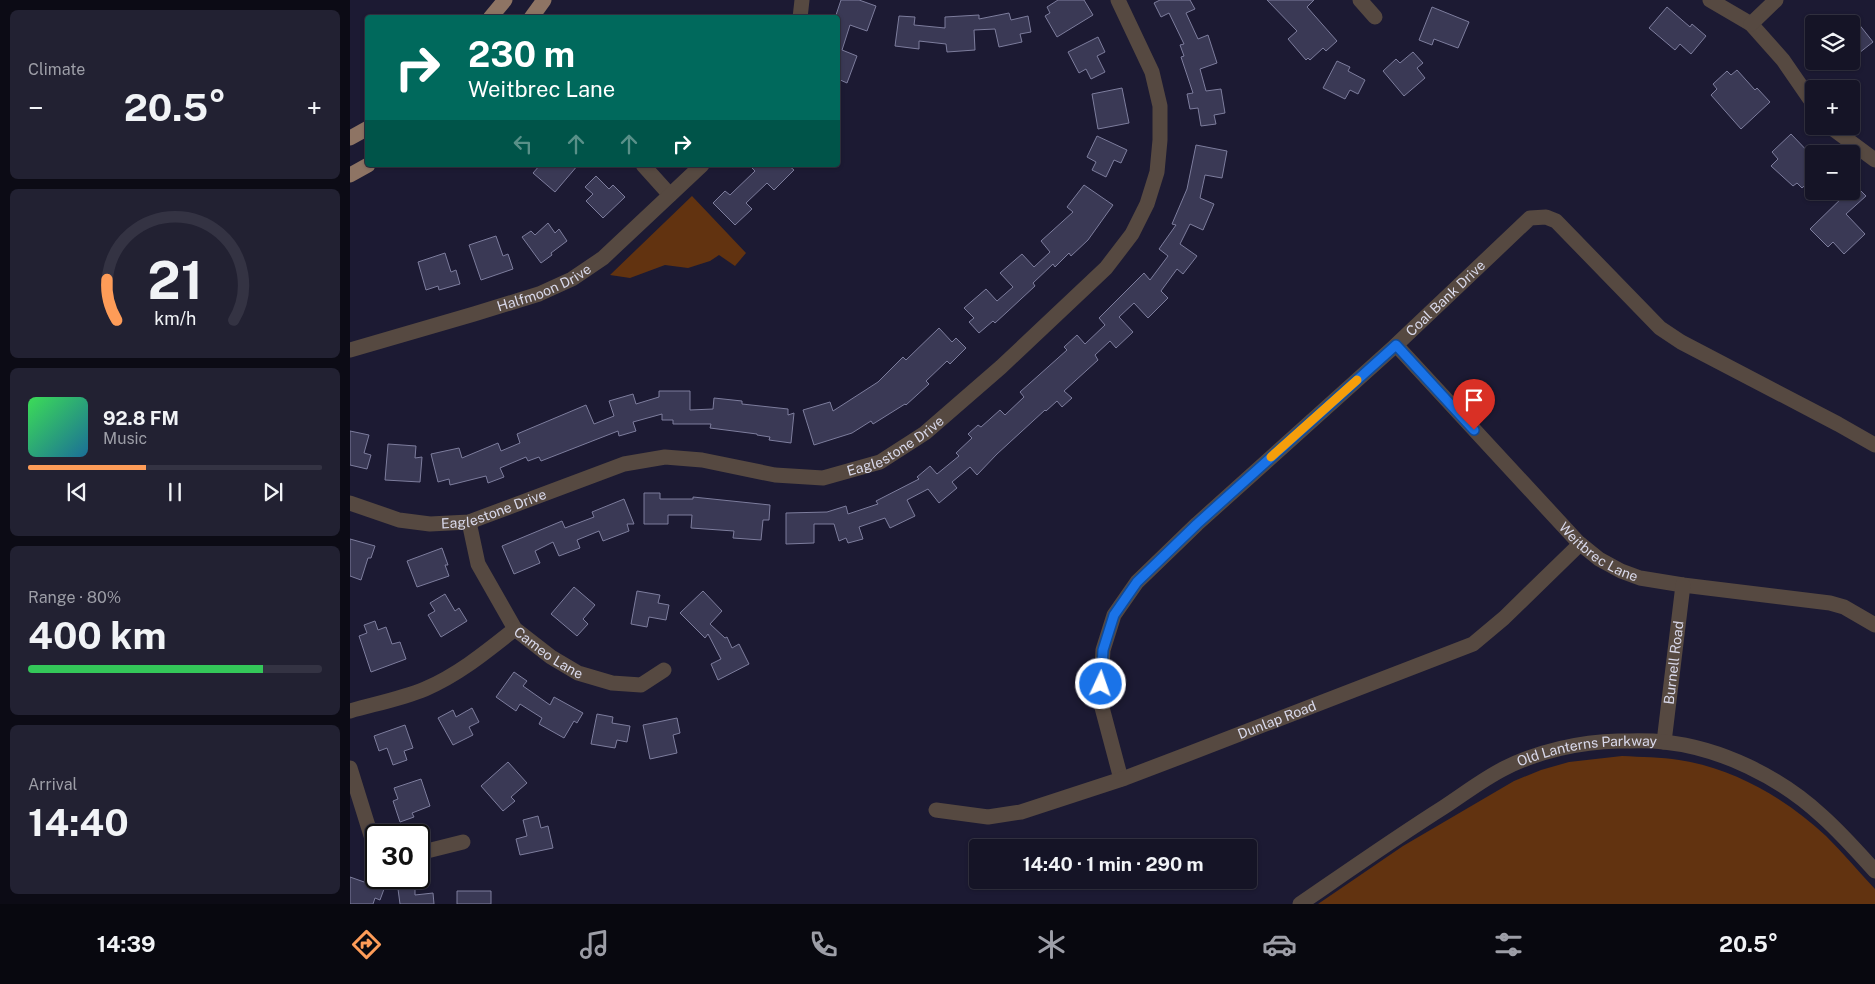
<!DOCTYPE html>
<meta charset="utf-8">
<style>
body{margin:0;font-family:"Public Sans",sans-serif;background:#222132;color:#f1f3f6;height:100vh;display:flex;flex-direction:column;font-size:19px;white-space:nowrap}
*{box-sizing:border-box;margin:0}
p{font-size:16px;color:#9d9ea7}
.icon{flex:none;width:28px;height:28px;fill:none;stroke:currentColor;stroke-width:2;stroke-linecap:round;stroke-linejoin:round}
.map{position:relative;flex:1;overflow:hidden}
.side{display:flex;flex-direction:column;gap:10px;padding:10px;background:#0c0b15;width:350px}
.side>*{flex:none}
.guide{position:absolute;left:15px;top:15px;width:475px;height:152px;border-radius:5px;box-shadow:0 1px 4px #0004,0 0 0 1px #343343;background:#00695c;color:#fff;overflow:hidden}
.buttons{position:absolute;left:1455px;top:15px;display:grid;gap:10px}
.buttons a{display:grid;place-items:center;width:55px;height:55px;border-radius:5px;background:#151426;box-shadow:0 1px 4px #0004,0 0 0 1px #343343;font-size:25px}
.speed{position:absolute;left:15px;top:824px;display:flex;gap:10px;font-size:25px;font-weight:700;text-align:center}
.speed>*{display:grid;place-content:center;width:65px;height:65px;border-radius:50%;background:#151426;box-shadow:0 1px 4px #0004,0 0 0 1px #343343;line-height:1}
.speed .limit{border:2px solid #111;border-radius:8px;background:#fff;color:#111}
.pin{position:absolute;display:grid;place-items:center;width:42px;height:42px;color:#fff;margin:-51px -21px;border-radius:50% 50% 50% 0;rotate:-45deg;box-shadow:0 0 5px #0007}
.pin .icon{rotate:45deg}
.me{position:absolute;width:55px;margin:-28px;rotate:3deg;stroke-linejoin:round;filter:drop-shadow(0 0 4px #0008)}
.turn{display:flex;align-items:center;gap:18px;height:105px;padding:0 20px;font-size:22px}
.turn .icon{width:65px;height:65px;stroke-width:2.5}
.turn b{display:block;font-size:35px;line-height:42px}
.lanes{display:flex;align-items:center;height:48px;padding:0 20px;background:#0003;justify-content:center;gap:25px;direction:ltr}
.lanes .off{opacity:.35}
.big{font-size:38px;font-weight:700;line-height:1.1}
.side .tile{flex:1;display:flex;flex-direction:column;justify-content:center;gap:8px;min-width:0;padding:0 18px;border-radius:8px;background:#222132}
.side .dial{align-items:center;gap:0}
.dial svg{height:130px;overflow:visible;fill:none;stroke:#343343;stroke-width:7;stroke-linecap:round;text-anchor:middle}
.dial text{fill:#f1f3f6;stroke:none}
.song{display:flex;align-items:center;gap:15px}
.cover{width:60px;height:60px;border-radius:8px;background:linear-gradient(135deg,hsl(130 70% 55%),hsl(200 70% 35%))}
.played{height:5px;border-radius:2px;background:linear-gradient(90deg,#fe9c58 40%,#343343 40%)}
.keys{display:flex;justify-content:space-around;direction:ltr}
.heat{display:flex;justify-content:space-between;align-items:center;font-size:28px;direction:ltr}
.charge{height:8px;border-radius:4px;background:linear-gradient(90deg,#34c759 80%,#343343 0)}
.trip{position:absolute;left:619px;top:839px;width:288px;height:50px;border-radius:5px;background:#151426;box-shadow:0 1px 4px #0004,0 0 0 1px #343343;font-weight:700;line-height:50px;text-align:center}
.dock{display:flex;height:80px;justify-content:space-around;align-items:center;background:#08080f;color:#9d9ea7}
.dock .icon{width:35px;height:35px}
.dock .active{color:#fe9c58}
.dock b{font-size:22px;color:#f1f3f6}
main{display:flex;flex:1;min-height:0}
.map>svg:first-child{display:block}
.green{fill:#623310}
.building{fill:#3a3955;stroke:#7d7d9d}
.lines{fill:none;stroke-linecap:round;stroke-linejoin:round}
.minor{stroke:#564941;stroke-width:15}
.major{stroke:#8e7464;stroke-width:15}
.route-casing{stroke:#114b97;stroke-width:12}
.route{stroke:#1a73e8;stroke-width:9}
.slow{stroke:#f59e0b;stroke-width:9}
.labels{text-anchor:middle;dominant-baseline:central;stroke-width:4;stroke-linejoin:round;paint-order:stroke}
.street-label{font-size:14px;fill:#d8d8ea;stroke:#1c1a33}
</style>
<main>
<section class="side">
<div class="tile"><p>Climate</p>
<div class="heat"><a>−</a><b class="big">20.5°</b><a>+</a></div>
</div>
<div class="tile dial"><svg viewBox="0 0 100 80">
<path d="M14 69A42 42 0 1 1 86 69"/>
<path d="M14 69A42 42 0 0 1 8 44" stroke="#fe9c58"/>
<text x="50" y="56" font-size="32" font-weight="700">21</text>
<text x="50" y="72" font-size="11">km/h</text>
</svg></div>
<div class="tile">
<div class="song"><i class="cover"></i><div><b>92.8 FM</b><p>Music</p></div></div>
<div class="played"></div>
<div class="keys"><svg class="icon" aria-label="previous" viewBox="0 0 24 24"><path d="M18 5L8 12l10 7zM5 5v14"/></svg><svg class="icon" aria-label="pause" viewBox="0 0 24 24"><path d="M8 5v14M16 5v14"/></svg><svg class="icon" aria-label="next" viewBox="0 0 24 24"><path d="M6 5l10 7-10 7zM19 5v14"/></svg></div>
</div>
<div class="tile"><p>Range · 80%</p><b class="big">400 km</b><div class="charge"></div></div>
<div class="tile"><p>Arrival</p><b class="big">14:40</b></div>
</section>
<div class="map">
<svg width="1525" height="904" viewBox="0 0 1525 904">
<rect width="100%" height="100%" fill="#1c1a33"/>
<!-- green -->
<path class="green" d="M342,196L396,253L385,266L369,255L360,261L338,268L315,265L280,278L260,275Z
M1272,756C1291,757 1311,757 1329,760C1384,768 1436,799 1476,836C1493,853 1509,872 1525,889V904H968L1053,846L1164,781L1191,770L1219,762Z"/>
<!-- building -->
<path class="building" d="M491,0H509L526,6L517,31L500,25L492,50L507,56L497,83L488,79V18H485Z
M708,0H734L743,15L707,37L695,16L700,13L697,7Z
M810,0H840L845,9L836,13L848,39L858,35L867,63L850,69L856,91L871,89L875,113L864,115L866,124L851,126L848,108L840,109L837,94L843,93L831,57L834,56L830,45L834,44L819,13L811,17L804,3Z
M917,0H964L957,7L987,41L976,51L973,48L960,60L958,58L956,60L938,39L947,31Z
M1082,7L1119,22L1108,48L1084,39L1082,45L1069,40Z
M1317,7L1340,27L1342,24L1356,36L1341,54L1330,44L1325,50L1299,28Z
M659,13L661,20L678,16L681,32L670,34L672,42L649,47L645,29L624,30L625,50L597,52L596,44L569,41V49L545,46L549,16L565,17L564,25L595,28V17L629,15V19Z
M1508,23L1523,42L1509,53L1507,51L1501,56V29Z
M748,37L755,52L747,56L755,72L741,79L736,69L729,73L718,52Z
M1063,52L1073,63L1067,68L1075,78L1054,96L1033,71L1046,59L1050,63Z
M987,61L1000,67L998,71L1015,80L1008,94L1000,90L995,99L973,88Z
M1387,70L1405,90L1407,88L1420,102L1391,129L1361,95L1367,89L1363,84L1377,71L1381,75Z
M772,88L779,123L748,129L742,94Z
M1441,134L1464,158V177L1452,188L1447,183L1443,186L1421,166L1428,159L1422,152Z
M747,136L777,150L771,163L764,160L756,177L742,170L746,162L737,157Z
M846,145L877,151L872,178L855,175L850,198L864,204L853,230L840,224L830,244L847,256L833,274L827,269L811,291L818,298L798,318L784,303L769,317L783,332L766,348L760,341L745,355L748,360L714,391L722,398L712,407L707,401L696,411L695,410L647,454L627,475L620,467L602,482L607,488L589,503L578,489L557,500L565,516L540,528L535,518L509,527L513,539L498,543L496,538L489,541L484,524H464V543L436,544V513L477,512L496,506L498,514L528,504L526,501L569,479L567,477L580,466L587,474L609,456L606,453L622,438L618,434L628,425L631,427L650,410L655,415L674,397L670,392L717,350L714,347L727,335L735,344L755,325L749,318L794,273L800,280L818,256L809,249L826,225L822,224L837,189Z
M190,165H228L205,192L183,173Z
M399,165H438L444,170L424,190L417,183L396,203L402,209L385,225L363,203L375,191L380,195L405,171Z
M246,176L259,189L263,185L275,197L253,218L236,201L243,194L235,187Z
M734,185L763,205L738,240L721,256L719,253L705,267L703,264L683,283L685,286L657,312L645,323L643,321L629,333L619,322L624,318L614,308L636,289L647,301L663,287L650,273L672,254L684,267L700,252L691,241L723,212L717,207Z
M1505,185L1516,196L1496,214L1515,234L1494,254L1483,242L1478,247L1460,229L1499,191H1501Z
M198,223L205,233L209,229L217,241L201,253L202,255L191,263L172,237L181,231L185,235Z
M146,236L153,256L158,254L163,269L131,280L119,245Z
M95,253L101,272L106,270L110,284L89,290L88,286L76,290L68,262Z
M589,328L602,342L606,338L616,348L600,364L597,361L576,381L579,384L556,405L555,404L523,424L521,421L502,433L464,445L453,410L480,402L483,411L528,382L553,357L556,360Z
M309,391H340V410L363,409L364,398L392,401V404L438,409V415L444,413L441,443L419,440L420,437L407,435V434L360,428L361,424H323V420H312V414L283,422L286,431L269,436L268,431L191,461L189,457L178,461L176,457L150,468L154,477L138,483L136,476L100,485L99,479L88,482L81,454L109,448L112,458L148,443L151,451L170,443L167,434L236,405L244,424L264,416L259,401L283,394L286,404L309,397Z
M0,431L19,435L14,453L21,455L17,469L0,465Z
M38,444L66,446L65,458L72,457L70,482L35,480Z
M294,493H310V499H343V497L420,505L419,520H413L411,540L383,538L384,531L341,528L342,515H318V524H294Z
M274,499L284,524H277L279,531L253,541L249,531L227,540L230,548L209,556L203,542L185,551L190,563L164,574L152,546L212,521L215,528L244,517L242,512Z
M0,539L25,546L21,558H18L11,580L0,576Z
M92,548L98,565H95L99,576L67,587L57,561Z
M224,587L245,605L233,619L238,624L227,636L201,614Z
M287,591L310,595L308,603L319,605L316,620L299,617L297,627L281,624Z
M353,591L372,611L360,624L375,638L377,637L382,648L389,644L399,664L368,680L361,664L371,659L358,634L355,638L330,613Z
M95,594L105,611L109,608L117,621L91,637L78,615L85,611L80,603Z
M25,621L28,630L36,627L42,644L50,642L56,659L21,672L9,636L17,633L14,625Z
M164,672L177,681L173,686L200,705L204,697L233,713L227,723L224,721L214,738L189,724L192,718L170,704L166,711L146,697Z
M122,708L129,722L119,727L123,735L103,745L88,718L103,710L106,717Z
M247,714L263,717L262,723L280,726L277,742L267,740L265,748L241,744Z
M327,718L330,733L323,735L327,753L300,759L293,725Z
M55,725L63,748L54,751L57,760L43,765L37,748L29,751L24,736Z
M158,762L177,783L161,797L165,801L153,811L131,786Z
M71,779L80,806L62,813L64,817L50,822L43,801L48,799L44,788Z
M188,816L191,828L198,826L203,848L170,855L166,839L177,836L173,820Z
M0,877L34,889L30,900L25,898L23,904H0Z
M65,888V895L83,893L84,904H50L48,889Z
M107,891H141V904H107Z"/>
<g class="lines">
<!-- minor -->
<g class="minor">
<path d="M1010,0L1025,17"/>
<path d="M1360,0L1401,24L1433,60L1464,105"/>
<path d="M450,18L452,0"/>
<path d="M1401,24L1426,0"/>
<path d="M1479,126L1525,160"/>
<path d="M293,165L320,195"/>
<path id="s1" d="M1046,345L1228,542L1249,559L1271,571L1290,578L1333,585L1480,603L1494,607L1525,625"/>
<path id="s2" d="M0,350L124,314L189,294L222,279L253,258L352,165"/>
<path id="s3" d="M0,503L49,520L80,524L119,522L274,464L315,457L352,460L425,475L473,478L530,462L575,433L651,367L756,268L782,234L797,204L807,172L810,140V106L802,72L768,0"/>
<path id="s4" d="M119,522L128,564L165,629L201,657L228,673L262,683L291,685L314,670"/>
<path d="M0,711C24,704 51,699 75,689C108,675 136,652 165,629"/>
<path id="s5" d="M1314,742L1333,585"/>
<path d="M0,768L23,842L26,845"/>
<path id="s6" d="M771,779L750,700L753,650L764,615L787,582L847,524L1046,345L1180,218L1196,217L1206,221L1310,328L1331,342L1488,424L1525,445"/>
<path id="s7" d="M586,810L638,817L671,812L775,778L838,754L1123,644L1154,618L1230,544"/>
<path d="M69,853L113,842"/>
<path id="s8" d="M950,904C998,871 1045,838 1094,807C1114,794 1133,779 1155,768C1189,751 1230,742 1268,741C1283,741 1299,740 1314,742C1371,748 1430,777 1472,816C1491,833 1508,852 1525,871"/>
</g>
<!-- major -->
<path class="major" d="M140,18L155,0
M181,18L194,0
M0,138L18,128
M0,175L18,165"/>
</g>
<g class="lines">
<!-- route casing -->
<g class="route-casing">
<path id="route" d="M751,684L753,650L764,615L787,582L847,524L1046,345L1124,430"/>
</g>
<!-- route -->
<use href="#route" class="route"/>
<!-- slow -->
<path class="slow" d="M921,457L1007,380"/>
</g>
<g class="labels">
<!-- street labels -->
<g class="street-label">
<text stroke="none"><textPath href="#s2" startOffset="204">Halfmoon Drive</textPath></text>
<text stroke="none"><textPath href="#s6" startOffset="628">Coal Bank Drive</textPath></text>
<text stroke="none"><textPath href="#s3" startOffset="569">Eaglestone Drive</textPath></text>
<text stroke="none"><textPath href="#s3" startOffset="149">Eaglestone Drive</textPath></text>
<text stroke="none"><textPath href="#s1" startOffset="291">Weitbrec Lane</textPath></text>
<text stroke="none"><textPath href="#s4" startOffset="159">Cameo Lane</textPath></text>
<text stroke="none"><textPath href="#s5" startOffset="80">Burnell Road</textPath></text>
<text stroke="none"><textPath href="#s7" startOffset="358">Dunlap Road</textPath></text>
<text stroke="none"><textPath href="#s8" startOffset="331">Old Lanterns Parkway</textPath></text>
</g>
</g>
</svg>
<div class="buttons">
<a><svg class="icon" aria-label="layers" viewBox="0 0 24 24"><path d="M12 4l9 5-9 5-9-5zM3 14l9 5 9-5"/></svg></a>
<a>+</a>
<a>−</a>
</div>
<div class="speed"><div class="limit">30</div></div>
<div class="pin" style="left:1124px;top:430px;background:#d93025"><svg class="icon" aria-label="arrive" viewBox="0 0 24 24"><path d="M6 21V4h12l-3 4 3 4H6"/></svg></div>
<svg class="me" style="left:751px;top:684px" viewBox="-20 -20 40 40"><circle r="17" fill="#1a73e8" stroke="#fff" stroke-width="3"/><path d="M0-11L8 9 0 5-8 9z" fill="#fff"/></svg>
<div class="trip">14:40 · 1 min · 290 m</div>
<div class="guide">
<div class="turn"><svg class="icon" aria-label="right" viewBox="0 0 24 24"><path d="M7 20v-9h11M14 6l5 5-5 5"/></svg><div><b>230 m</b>Weitbrec Lane</div></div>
<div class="lanes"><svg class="icon off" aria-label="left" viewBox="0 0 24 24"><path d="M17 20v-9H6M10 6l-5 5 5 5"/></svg><svg class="icon off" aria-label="ahead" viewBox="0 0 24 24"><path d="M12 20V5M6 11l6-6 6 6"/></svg><svg class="icon off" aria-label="ahead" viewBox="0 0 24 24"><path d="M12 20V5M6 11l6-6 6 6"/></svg><svg class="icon" aria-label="right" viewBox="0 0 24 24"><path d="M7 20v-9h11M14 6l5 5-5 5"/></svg></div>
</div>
</div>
</main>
<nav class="dock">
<b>14:39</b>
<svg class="icon active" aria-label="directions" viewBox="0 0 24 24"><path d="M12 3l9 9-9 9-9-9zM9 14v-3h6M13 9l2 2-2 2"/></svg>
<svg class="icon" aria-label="music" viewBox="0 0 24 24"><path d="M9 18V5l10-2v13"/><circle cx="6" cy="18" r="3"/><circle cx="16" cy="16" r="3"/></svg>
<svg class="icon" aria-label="phone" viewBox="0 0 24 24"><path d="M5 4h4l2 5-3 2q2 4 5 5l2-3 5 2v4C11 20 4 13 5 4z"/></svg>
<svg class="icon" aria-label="climate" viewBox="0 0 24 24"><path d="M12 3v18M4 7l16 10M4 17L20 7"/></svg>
<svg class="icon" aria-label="car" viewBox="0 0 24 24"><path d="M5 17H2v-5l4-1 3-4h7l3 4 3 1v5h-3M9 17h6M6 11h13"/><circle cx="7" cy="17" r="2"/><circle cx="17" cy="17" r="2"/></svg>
<svg class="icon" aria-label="filters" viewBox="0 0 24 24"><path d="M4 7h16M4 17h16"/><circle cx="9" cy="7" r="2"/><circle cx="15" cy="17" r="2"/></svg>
<b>20.5°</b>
</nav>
